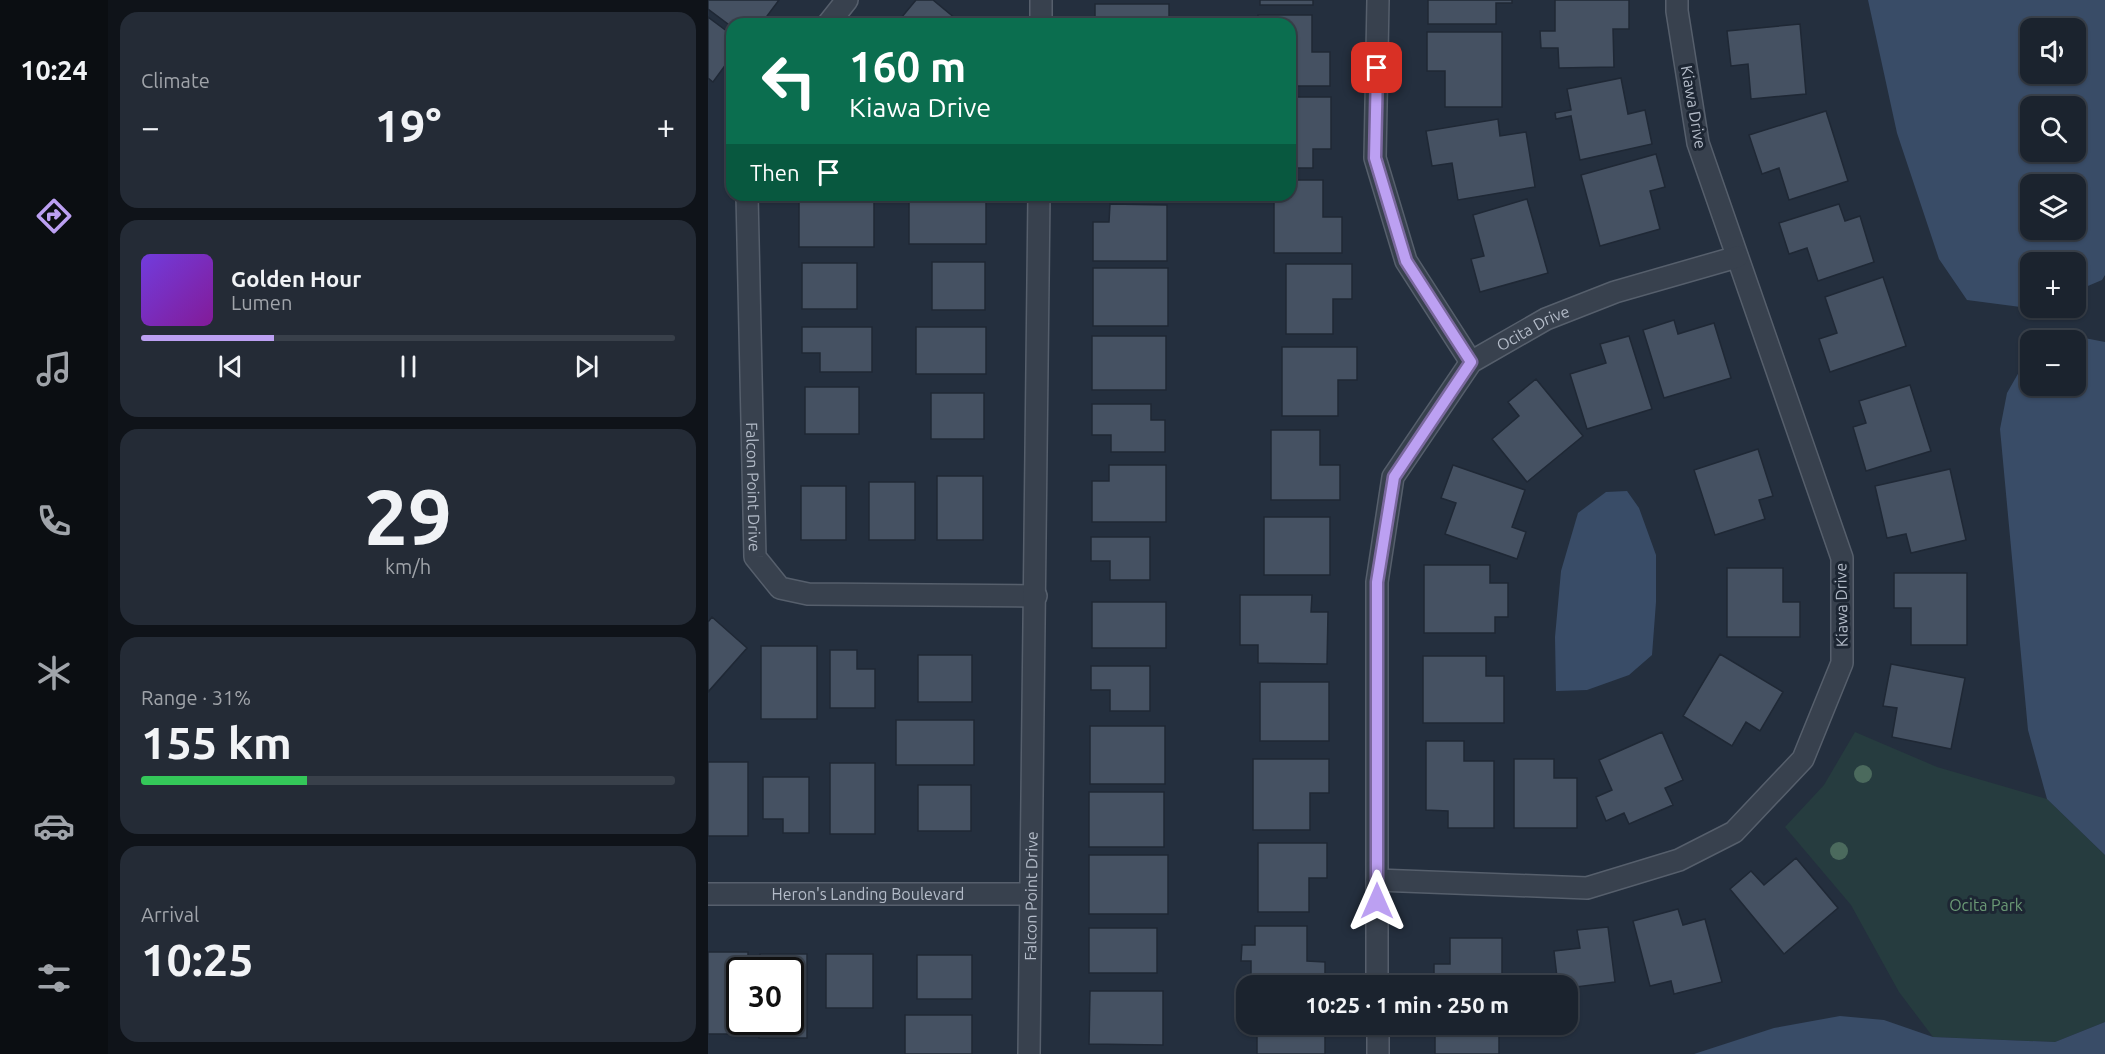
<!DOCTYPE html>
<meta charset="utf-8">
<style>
body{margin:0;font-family:Ubuntu,sans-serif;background:#242b36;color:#f1f3f6;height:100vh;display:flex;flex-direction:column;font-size:22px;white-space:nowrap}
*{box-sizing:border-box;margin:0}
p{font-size:20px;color:#a0a4aa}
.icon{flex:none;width:33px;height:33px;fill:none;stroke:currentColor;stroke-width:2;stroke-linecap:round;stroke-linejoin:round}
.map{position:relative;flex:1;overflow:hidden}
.panel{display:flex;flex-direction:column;gap:12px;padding:12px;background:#0f1319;width:600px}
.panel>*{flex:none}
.hud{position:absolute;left:18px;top:18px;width:570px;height:183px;border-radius:18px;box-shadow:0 2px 4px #0004,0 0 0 2px #39404a;background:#0b6e4f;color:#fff;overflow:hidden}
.controls{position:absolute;left:1312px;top:18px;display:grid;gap:12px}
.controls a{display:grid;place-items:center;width:66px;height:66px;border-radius:12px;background:#1b232e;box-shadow:0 2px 4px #0004,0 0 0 2px #39404a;font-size:30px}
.speed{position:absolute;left:18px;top:957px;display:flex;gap:12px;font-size:30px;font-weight:700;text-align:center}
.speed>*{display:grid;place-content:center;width:78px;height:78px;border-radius:50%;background:#1b232e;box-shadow:0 2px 4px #0004,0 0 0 2px #39404a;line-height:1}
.speed .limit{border:3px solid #111;border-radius:9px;background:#fff;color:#111}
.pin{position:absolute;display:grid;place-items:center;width:51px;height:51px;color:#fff;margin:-26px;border-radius:12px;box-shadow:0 3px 9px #0006}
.me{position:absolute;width:66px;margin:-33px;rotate:0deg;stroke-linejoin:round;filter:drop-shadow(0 0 4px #0008)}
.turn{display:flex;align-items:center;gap:21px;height:126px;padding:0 24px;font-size:27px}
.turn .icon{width:78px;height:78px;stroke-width:2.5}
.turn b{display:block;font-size:42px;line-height:51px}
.then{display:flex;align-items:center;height:57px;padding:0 24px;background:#0003;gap:12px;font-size:22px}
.big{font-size:45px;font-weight:600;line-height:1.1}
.panel .tile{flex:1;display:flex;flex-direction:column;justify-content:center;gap:9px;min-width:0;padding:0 21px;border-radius:18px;background:#242b36}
.panel .dial{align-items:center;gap:0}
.dial b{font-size:78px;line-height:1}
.song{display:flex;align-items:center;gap:18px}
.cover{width:72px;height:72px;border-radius:9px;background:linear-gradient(135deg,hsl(260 70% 55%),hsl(290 70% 35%))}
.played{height:6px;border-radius:3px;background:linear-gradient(90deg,#bca0f2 25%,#39404a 25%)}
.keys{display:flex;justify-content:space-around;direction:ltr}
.heat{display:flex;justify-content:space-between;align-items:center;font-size:33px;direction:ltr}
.charge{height:9px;border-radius:4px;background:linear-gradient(90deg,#34c759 31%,#39404a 0)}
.trip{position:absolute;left:528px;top:975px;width:342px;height:60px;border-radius:18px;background:#1b232e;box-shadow:0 2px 4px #0004,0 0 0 2px #39404a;font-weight:600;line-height:60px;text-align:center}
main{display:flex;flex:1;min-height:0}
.dock{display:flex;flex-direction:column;width:108px;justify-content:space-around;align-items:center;background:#0b0e12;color:#a0a4aa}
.dock .icon{width:42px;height:42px}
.dock .on{color:#bca0f2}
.dock b{font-size:27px;color:#f1f3f6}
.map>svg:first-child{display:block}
.green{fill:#263c3f}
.water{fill:#394c67;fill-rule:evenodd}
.building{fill:#455162;stroke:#1f2835;stroke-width:1.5}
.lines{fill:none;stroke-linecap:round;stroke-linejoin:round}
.street-casing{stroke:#565f6c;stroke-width:24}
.street{stroke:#38414e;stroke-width:21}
.tree{fill:#4b6a5d}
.route-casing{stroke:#7a689d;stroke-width:15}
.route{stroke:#bca0f2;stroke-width:10}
.labels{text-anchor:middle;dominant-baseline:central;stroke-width:6;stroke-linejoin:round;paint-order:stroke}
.street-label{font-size:16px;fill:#b4bcc9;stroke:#1d2633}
.park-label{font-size:16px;fill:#6b9a76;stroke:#1d2633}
</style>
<main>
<nav class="dock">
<b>10:24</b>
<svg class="icon on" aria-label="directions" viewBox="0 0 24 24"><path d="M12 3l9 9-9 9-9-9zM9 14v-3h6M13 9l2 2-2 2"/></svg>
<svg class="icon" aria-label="music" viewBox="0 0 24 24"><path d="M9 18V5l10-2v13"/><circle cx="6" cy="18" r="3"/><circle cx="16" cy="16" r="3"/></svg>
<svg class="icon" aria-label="phone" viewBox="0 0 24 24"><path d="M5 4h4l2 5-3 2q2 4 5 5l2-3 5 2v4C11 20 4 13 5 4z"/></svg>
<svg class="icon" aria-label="climate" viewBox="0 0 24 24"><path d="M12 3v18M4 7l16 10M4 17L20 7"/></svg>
<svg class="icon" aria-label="car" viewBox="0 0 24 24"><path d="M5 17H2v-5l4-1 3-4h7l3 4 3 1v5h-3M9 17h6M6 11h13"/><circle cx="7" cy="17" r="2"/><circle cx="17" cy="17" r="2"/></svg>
<svg class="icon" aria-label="filters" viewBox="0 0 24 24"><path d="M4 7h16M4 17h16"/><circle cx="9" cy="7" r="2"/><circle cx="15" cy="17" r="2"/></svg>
</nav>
<section class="panel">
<div class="tile"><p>Climate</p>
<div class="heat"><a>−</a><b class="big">19°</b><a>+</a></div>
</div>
<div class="tile">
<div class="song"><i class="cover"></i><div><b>Golden Hour</b><p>Lumen</p></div></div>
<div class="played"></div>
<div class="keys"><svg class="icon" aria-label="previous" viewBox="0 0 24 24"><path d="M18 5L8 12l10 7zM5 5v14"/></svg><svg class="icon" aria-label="pause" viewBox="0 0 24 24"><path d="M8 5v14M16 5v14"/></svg><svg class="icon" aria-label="next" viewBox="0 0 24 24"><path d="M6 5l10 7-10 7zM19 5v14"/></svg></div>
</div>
<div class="tile dial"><b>29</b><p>km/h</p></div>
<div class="tile"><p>Range · 31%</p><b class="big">155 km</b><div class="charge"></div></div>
<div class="tile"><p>Arrival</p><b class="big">10:25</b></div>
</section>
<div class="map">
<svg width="1397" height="1054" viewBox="0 0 1397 1054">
<rect width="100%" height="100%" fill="#242f3e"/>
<!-- green -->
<path class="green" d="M1147,732L1229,767L1339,799L1397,855V1022L1347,1042L1225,1037L1191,992L1143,905L1077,827L1116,785Z"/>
<!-- water -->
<path class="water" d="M1160,0H1397V275L1394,280L1368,291V262H1323V308H1331L1328,309L1259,300L1231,259L1189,133ZM1323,28H1368V74H1323ZM1323,106H1368V152H1323ZM1323,184H1368V230H1323Z
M1356,334L1397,342V855L1339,799L1320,730L1292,429L1299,393L1323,351V386H1368V340H1340Z
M919,491L931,508L948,555V602L944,655L921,675L879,690L848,691L847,637L853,571L870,513L898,492Z
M1132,1016L1176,1020L1225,1037L1347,1042L1397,1022V1054H986L1066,1028Z"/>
<!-- building -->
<path class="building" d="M0,0H71L53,24H24V27L0,9Z
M208,0H225L254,24H188Z
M552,0H605V5H552Z
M720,0H804V3H788V24H720Z
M847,0H921V29H905L906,67L851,68L850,48H833L832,31H847Z
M387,4H461V24H387Z
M550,15H604V52H622V86H582V24H550Z
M0,17L24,35V56L5,82L0,78Z
M1092,24L1098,94L1043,99L1040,64L1023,66L1019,31Z
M719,32H794V107H737V71H719Z
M913,78L920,114L937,110L944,144L872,160L863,116L848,119L847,113L863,110L859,89Z
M582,97H623V149H605V168H582Z
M1118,111L1140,181L1081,200L1071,168L1054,174L1041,135Z
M790,119L792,136L818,132L827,187L750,200L744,163L724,166L718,131Z
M948,154L957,187L942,191L952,229L892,246L873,175Z
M582,180H615V217H634V253H566V195H582Z
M91,195H166V247H91Z
M201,197H278V244H201Z
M819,199L840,273L772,292L763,259L776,256L765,215Z
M402,204L459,205V261H385V222H401Z
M1131,204L1137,221L1152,216L1166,262L1110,281L1099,248L1081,254L1071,223Z
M224,262H277V310H224Z
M94,263H149V309H94Z
M578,264H644V299H625V334H578Z
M385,268H460V326H385Z
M1175,277L1198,346L1122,372L1111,339L1129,333L1117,297Z
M966,320L970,334L1006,323L1023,378L956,398L935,330Z
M94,327H164V372H112V353H94Z
M208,327H278V374H208Z
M384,336H458V390H384Z
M921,336L944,409L879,429L862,374L898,363L892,344Z
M574,347H649V380H630V416H574Z
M828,379L875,436L819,482L784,439L811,416L800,402Z
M1202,385L1223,451L1158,471L1145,427L1158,423L1151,401Z
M97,387H151V434H97Z
M223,393H276V439H223Z
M384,404H443V420H457V452H403V435H384Z
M563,430H612V465H632V500H563Z
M1050,449L1065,496L1051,500L1057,519L1007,535L986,470Z
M401,465H458V522H384V481H401Z
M745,465L817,490L804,527L818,532L809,559L737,534L748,503L733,498Z
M1242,469L1258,540L1203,553L1198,534L1179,538L1167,486Z
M229,476H275V540H229Z
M161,482H207V540H161Z
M93,486H138V540H93Z
M556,517H622V575H556Z
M383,537H442V580H402V561H383Z
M716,565H782V583H800V617H787V633H716Z
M1019,568H1075V602H1092V637H1019Z
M1186,573H1259V645H1203V608H1186Z
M532,595H604L603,612H620L619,664L550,663V645H532Z
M384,602H458V648H384Z
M4,617L39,648L0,692V622Z
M53,646H109V719H53Z
M122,650H149V669H167V708H122Z
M1012,654L1075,692L1052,731L1038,722L1024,746L975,716Z
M210,655H264V702H210Z
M715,656H778V676H796V723H715Z
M1183,664L1257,678L1243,749L1184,737L1189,708L1175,706Z
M383,666H442V711H402V690H383Z
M552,682H621V741H552Z
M188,720H266V765H188Z
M382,726H457V784H382Z
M954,732L975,780L957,788L965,805L921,824L916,813L898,821L888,797L904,790L891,760Z
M718,741H756V761H786V828H740V811L718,810Z
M545,759H621V793H602V830H545Z
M806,759H846V778H869V828H806Z
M0,762H40V836H0Z
M122,763H167V834H122Z
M55,777H101V833H75V819H55Z
M210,785H263V831H210Z
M381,792H456V847H381Z
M550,843H619V878H601V912H550Z
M381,855H460V914H381Z
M1088,858L1130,908L1076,954L1022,889L1043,871L1056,885Z
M970,909L975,925L997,919L1014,982L966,994L963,981L942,986L925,921Z
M547,926H599V961L617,962V986H543V961H533L534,945H547Z
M900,927L907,982L860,988V986H850L846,951L872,948L869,930Z
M381,928H449V973H381Z
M742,938H794V986H726V964H742Z
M0,952H40V970H32V1022H40V1034H0Z
M52,954H99V1038H51V1022H82V970H52Z
M118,954H165V1008H118Z
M209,955H264V999H209Z
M382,991H455V1045L381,1044Z
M197,1015H264V1054H197Z
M549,1024H598V1027H617V1054H549Z
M727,1024H791V1054H727Z"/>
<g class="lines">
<!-- street casing -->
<g class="street-casing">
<g id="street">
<path d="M670,0L667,158L698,261L763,362"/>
<path d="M120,24L139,0"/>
<path d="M333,24V0"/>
<path id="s1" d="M39,195L47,557L72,588L100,594L328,596"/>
<path d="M669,880L879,888L971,860L1026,832L1095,759L1134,663V558L990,143L969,11V0"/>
<path id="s2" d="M0,894H322"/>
<path id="s3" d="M669,986V582L685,477L763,362L838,319L907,292L1029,257"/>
<path d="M670,1024V1054"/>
<path id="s4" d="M321,1054L331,195"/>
</g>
</g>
<!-- street -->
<use href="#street" class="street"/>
</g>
<!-- trees -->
<g class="tree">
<circle cx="1155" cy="774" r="9"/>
<circle cx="1131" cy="851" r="9"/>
</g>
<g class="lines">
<!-- route casing -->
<g class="route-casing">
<path id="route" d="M669,68L667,158L698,261L763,362L686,477L669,582V901"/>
</g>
<!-- route -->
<use href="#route" class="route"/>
</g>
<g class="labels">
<!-- street labels -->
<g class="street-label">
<text transform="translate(986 107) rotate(80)">Kiawa Drive</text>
<text stroke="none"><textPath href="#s3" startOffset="720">Ocita Drive</textPath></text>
<text stroke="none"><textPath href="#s1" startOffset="292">Falcon Point Drive</textPath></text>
<text transform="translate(1133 605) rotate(-91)">Kiawa Drive</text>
<text stroke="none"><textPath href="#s2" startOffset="160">Heron's Landing Boulevard</textPath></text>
<text stroke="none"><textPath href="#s4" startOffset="158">Falcon Point Drive</textPath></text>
</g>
<!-- park labels -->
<g class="park-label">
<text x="1278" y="905">Ocita Park</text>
</g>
</g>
</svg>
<div class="controls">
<a><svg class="icon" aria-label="sound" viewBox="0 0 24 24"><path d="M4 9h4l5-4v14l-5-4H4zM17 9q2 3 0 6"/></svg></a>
<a><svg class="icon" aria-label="search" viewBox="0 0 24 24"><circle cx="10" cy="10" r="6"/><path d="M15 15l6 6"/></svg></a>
<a><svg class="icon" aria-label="layers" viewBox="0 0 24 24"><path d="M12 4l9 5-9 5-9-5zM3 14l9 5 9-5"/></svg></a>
<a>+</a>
<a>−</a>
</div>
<div class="speed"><div class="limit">30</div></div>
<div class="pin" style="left:669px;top:68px;background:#d93025"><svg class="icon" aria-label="arrive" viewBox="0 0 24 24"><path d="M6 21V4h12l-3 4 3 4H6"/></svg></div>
<svg class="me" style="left:669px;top:901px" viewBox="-20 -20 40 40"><path d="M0-17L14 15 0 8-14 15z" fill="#bca0f2" stroke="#fff" stroke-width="4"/></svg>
<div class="trip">10:25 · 1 min · 250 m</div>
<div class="hud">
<div class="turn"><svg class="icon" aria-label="left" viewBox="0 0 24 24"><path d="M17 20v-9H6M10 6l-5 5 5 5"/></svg><div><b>160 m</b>Kiawa Drive</div></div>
<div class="then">Then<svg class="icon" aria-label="arrive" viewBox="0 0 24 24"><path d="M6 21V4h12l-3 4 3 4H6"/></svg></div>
</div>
</div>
</main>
